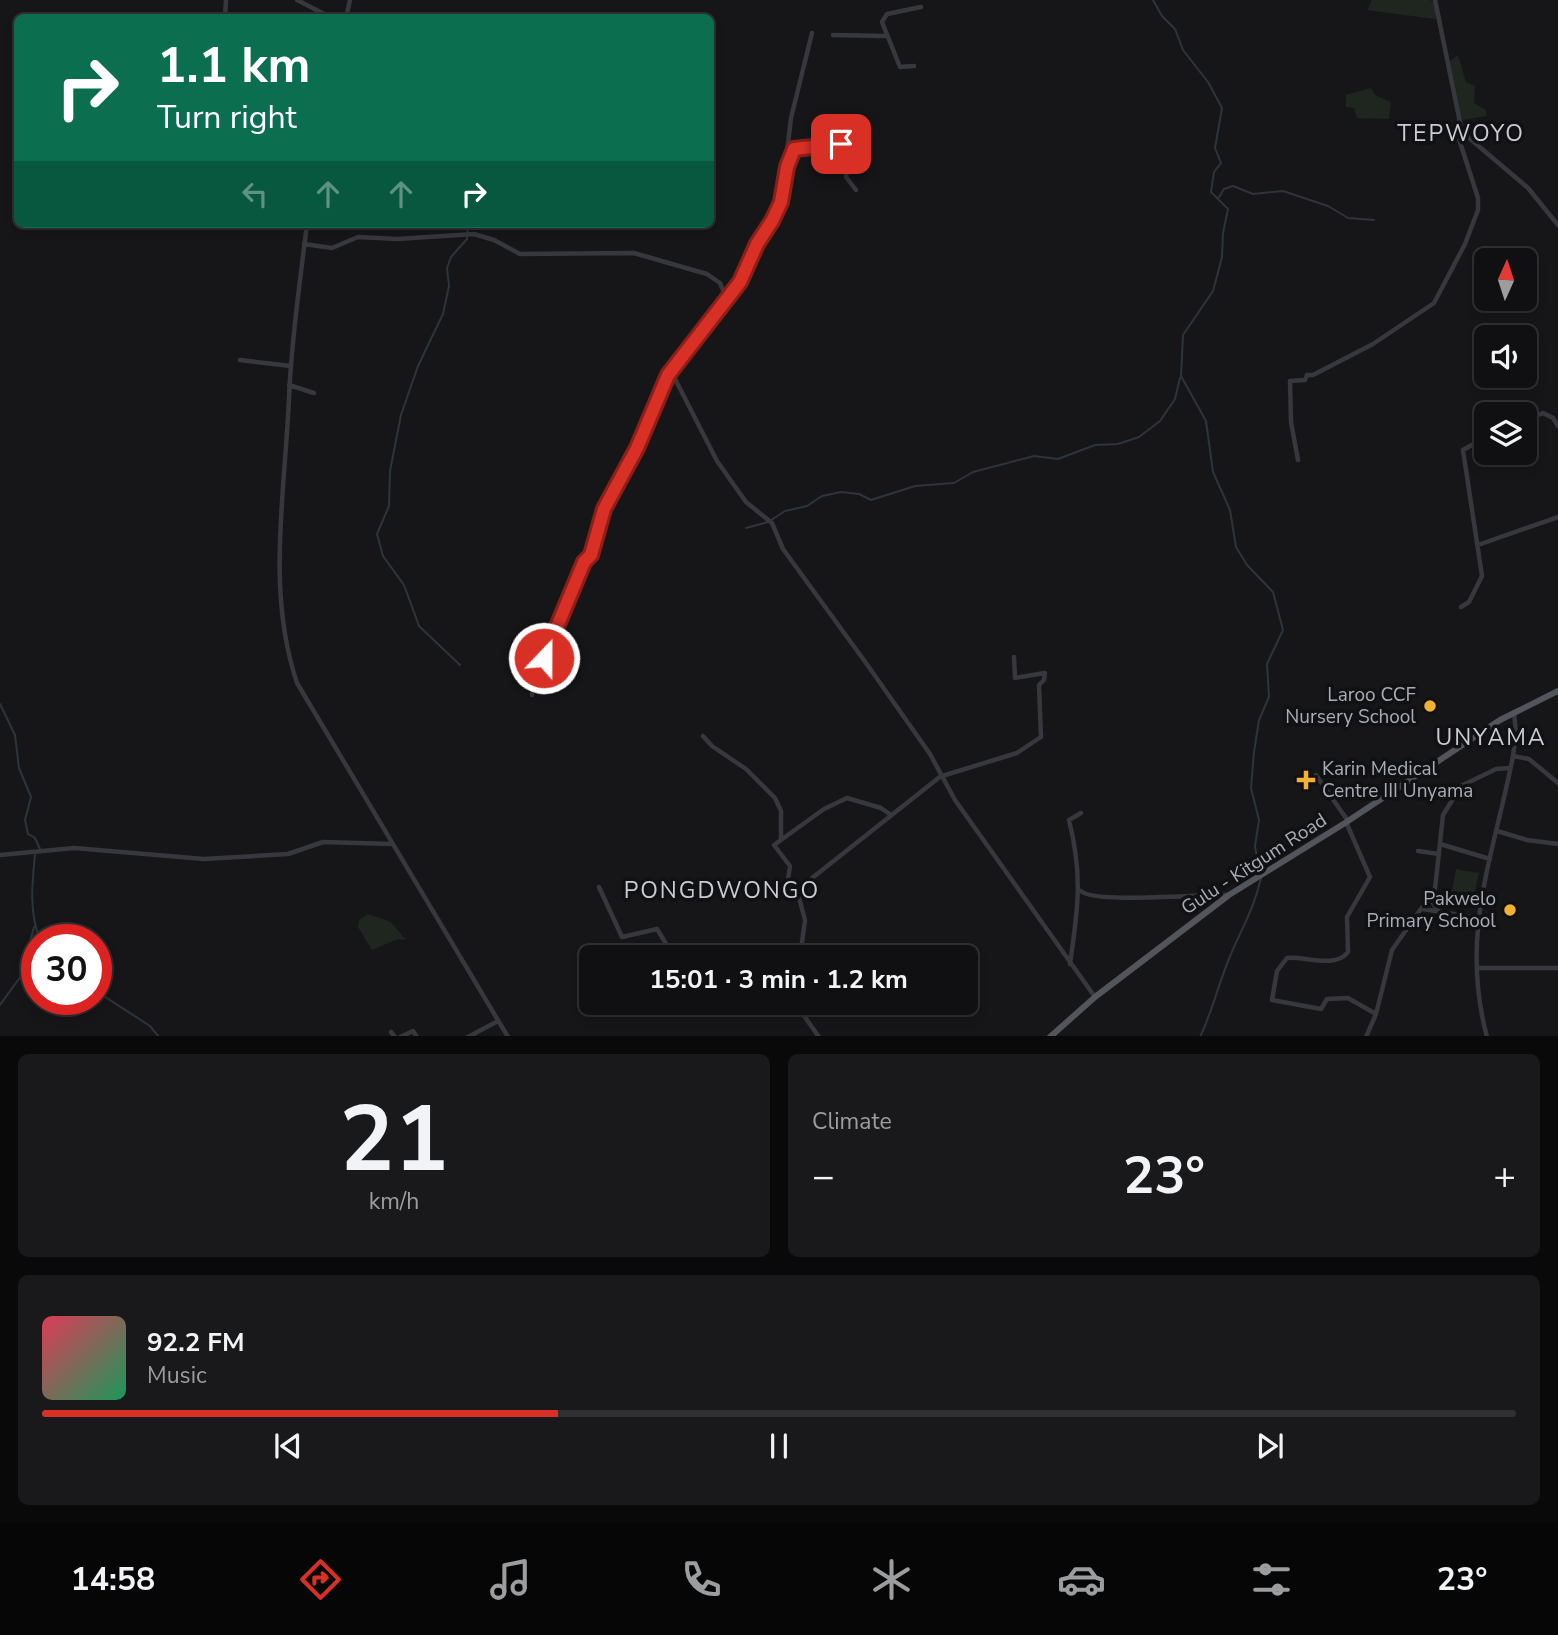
<!DOCTYPE html>
<meta charset="utf-8">
<style>
body{margin:0;font-family:"Nunito Sans",sans-serif;background:#19191b;color:#f1f3f6;height:100vh;display:flex;flex-direction:column;font-size:26px;white-space:nowrap}
*{box-sizing:border-box;margin:0}
p{font-size:23px;color:#9c9d9f}
.icon{flex:none;width:38px;height:38px;fill:none;stroke:currentColor;stroke-width:2;stroke-linecap:round;stroke-linejoin:round}
.map{position:relative;height:1036px;overflow:hidden}
.details{display:flex;flex-direction:column;gap:18px;padding:18px;background:#09090a;flex:1}
.details>*{flex:none}
.hud{position:absolute;left:14px;top:14px;width:700px;height:214px;border-radius:10px;box-shadow:0 4px 10px #0003,0 0 0 2px #303032;background:#0b6e4f;color:#fff;overflow:hidden}
.needle{width:46px;rotate:3deg}
.fabs{position:absolute;left:1474px;top:248px;display:grid;gap:14px}
.fabs a{display:grid;place-items:center;width:63px;height:63px;border-radius:10px;background:#101012;box-shadow:0 4px 10px #0003,0 0 0 2px #303032;font-size:35px}
.speed{position:absolute;left:21px;top:924px;display:flex;gap:14px;font-size:35px;font-weight:700;text-align:center}
.speed>*{display:grid;place-content:center;width:91px;height:91px;border-radius:50%;background:#101012;box-shadow:0 4px 10px #0003,0 0 0 2px #303032;line-height:1}
.speed .limit{border:10px solid #d22;background:#fff;color:#111}
.pin{position:absolute;display:grid;place-items:center;width:60px;height:60px;color:#fff;margin:-30px;border-radius:14px;box-shadow:0 4px 10px #0006}
.me{position:absolute;width:77px;margin:-38px;rotate:22deg;stroke-linejoin:round;filter:drop-shadow(0 0 5px #0008)}
.turn{display:flex;align-items:center;gap:24px;height:147px;padding:0 28px;font-size:32px}
.turn .icon{width:91px;height:91px;stroke-width:2.5}
.turn b{display:block;font-size:49px;line-height:60px}
.lanes{display:flex;align-items:center;height:66px;padding:0 28px;background:#0003;justify-content:center;gap:35px;direction:ltr}
.lanes .off{opacity:.35}
.big{font-size:52px;font-weight:700;line-height:1.1}
.details .card{flex:1;display:flex;flex-direction:column;justify-content:center;gap:10px;min-width:0;padding:0 24px;border-radius:10px;background:#19191b}
.details .dial{align-items:center;gap:0}
.dial b{font-size:91px;line-height:1}
.song{display:flex;align-items:center;gap:21px}
.cover{width:84px;height:84px;border-radius:10px;background:linear-gradient(135deg,hsl(350 70% 55%),hsl(150 70% 35%))}
.played{height:7px;border-radius:4px;background:linear-gradient(90deg,#d93025 35%,#303032 35%)}
.keys{display:flex;justify-content:space-around;direction:ltr}
.heat{display:flex;justify-content:space-between;align-items:center;font-size:38px;direction:ltr}
.details .tiles{flex:1;display:grid;gap:18px;grid-template-columns:1fr 1fr}
.card:last-child{grid-column:span 2}
.trip{position:absolute;left:579px;top:945px;width:399px;height:70px;border-radius:10px;background:#101012;box-shadow:0 4px 10px #0003,0 0 0 2px #303032;font-weight:700;line-height:70px;text-align:center}
.tabs{display:flex;height:112px;justify-content:space-around;align-items:center;background:#060607;color:#9c9d9f}
.tabs .icon{width:49px;height:49px}
.tabs .current{color:#d93025}
.tabs b{font-size:32px;color:#f1f3f6}
.map>svg:first-child{display:block}
.green{fill:#1e261f}
.lines{fill:none;stroke-linecap:round;stroke-linejoin:round}
.stream{stroke:#2c353c;stroke-width:2}
.minor{stroke:#37383d;stroke-width:4.5}
.major{stroke:#53555c;stroke-width:6}
.route-casing{stroke:#8d1f18;stroke-width:18}
.route{stroke:#d93025;stroke-width:12}
.poi-dot{fill:#f2b134;stroke:#111113;stroke-width:2.5}
.labels{text-anchor:middle;dominant-baseline:central;stroke-width:7;stroke-linejoin:round;paint-order:stroke}
.poi-label{font-size:19px;fill:#a8adb8;stroke:#111113;text-anchor:end}
.street-label{font-size:19px;fill:#a8adb8;stroke:#111113}
.quarter-label{font-size:23px;letter-spacing:2px;fill:#c9ccd4;stroke:#111113}
</style>
<div class="map">
<svg width="1558" height="1037" viewBox="0 0 1558 1037">
<rect width="100%" height="100%" fill="#161618"/>
<!-- green -->
<path class="green" d="M1372,0H1430L1438,4L1442,20L1367,10Z
M1458,55L1466,82L1475,86L1474,103L1486,110V116L1461,120L1450,61Z
M1371,88L1375,95L1391,102L1389,119L1357,118L1354,108L1346,107V95Z
M1456,869L1479,873L1472,904L1450,901Z
M368,914L391,922L406,940L398,939L372,950L358,927L359,920Z"/>
<g class="lines">
<!-- stream -->
<path class="stream" d="M1153,0L1162,16L1175,29L1183,50L1208,82L1222,108L1215,148L1221,163L1214,172L1211,192L1228,209L1223,233L1222,257L1213,291L1183,335L1181,376L1206,421L1213,472L1230,510L1236,547L1247,565L1273,592L1283,630L1267,664L1269,697L1259,720L1254,752L1251,788L1259,820L1255,846L1259,870
M1219,197L1224,189L1233,186L1253,194L1283,191L1328,206L1348,218L1374,220
M746,528L768,522L785,511L807,506L822,496L841,492L859,494L871,500L915,486L954,483L973,472L1034,456L1058,459L1095,445L1118,444L1139,437L1160,421L1175,399L1180,378
M460,665L419,626L404,585L383,556L377,534L389,506L390,471L401,415L418,366L443,314L449,286L447,268L451,257L467,239L468,224
M0,704L15,735L19,768L31,797L25,820L28,834L35,838L40,849
M35,855C32,884 29,912 40,940
M96,991L150,1026L159,1037
M0,1005L21,976L34,927
M1200,1037C1213,1010 1219,981 1231,954C1242,928 1255,906 1261,878"/>
<!-- minor -->
<path class="minor" d="M297,0L332,18
M1435,0L1462,132L1528,188L1558,225
M225,18L226,0
M346,18L350,0
M833,35L885,36
M914,66L900,67L882,22L887,14L921,7
M788,163L794,149L841,144L848,160L846,177L856,190
M307,224C300,282 291,341 289,398C285,493 266,591 297,683L508,1037
M304,244L332,248L358,237L397,239L474,234L494,240L520,254L634,253L707,274L720,283L727,299
M240,360L291,366
M671,371L717,461L746,502L772,523L783,549L866,663L930,754L955,800L1095,997
M289,385L314,393
M1524,421L1543,413L1553,418L1558,426
M1298,460L1291,422L1290,381L1305,380L1307,375H1313L1373,344L1434,303L1465,244L1478,210V198L1459,139V119
M1478,545L1558,517
M1461,607L1469,602L1482,576L1463,450L1486,437
M532,695L535,673L543,663L576,580L591,555L605,509L637,448L666,378L740,282L756,244L781,202L791,118L812,33
M703,736L712,746L746,769L775,798L781,811V839
M1513,756L1529,759L1558,783
M1316,775L1348,821
M942,776L1017,753L1041,737L1039,685L1044,680L1045,673L1015,678L1014,657
M1346,822L1370,877L1347,917L1348,952C1336,969 1304,956 1287,958L1277,971L1272,1000L1321,1009L1327,999L1348,998L1376,1014
M1497,831L1527,840L1558,844
M1440,844L1490,859
M1418,851L1439,854
M0,855L74,848L204,859L288,854L323,842L392,844
M599,887L622,937L657,929L674,957
M1081,891C1094,904 1202,894 1227,895
M796,892L788,880L790,866L774,845L824,809L847,798L881,808L891,815
M1430,898L1438,911
M1423,909L1478,918
M800,957L805,920L797,890L941,776
M1070,964C1078,909 1083,876 1069,820L1081,813
M1477,968H1558
M795,1003L819,1037
M391,1032L395,1037
M400,1037L413,1031L417,1037
M468,1037L498,1021
M1366,1037L1376,1014L1392,950L1435,889L1443,815L1461,786L1496,769L1510,768
M1487,1037C1459,933 1494,855 1513,756L1516,734L1514,712"/>
<!-- major -->
<path class="major" d="M1050,1037L1095,997L1229,895L1345,823L1500,720L1558,691"/>
</g>
<g class="lines">
<!-- route casing -->
<g class="route-casing">
<path id="route" d="M544,658L584,562L591,555L604,509L637,448L668,375L740,282L757,244L772,221L781,202L787,167L794,149L841,144"/>
</g>
<!-- route -->
<use href="#route" class="route"/>
</g>
<!-- markers -->
<g class="poi-dot">
<circle cx="1430" cy="706" r="7"/>
<path d="M1302.5 769.5h7v7h7v7h-7v7h-7v-7h-7v-7h7z"/>
<circle cx="1510" cy="910" r="7"/>
</g>
<g class="labels">
<!-- poi labels -->
<g class="poi-label">
<text x="1416" y="695">Laroo CCF<tspan x="1416" dy="22">Nursery School</tspan></text>
<text x="1322" y="769" text-anchor="start">Karin Medical<tspan x="1322" dy="22">Centre III Unyama</tspan></text>
<text x="1496" y="899">Pakwelo<tspan x="1496" dy="22">Primary School</tspan></text>
</g>
<!-- street labels -->
<g class="street-label">
<text transform="translate(1254 864) rotate(-33)">Gulu - Kitgum Road</text>
</g>
<!-- quarter labels -->
<g class="quarter-label">
<text x="1461" y="133">TEPWOYO</text>
<text x="1491" y="737">UNYAMA</text>
<text x="722" y="890">PONGDWONGO</text>
</g>
</g>
</svg>
<div class="fabs">
<a><svg class="needle" viewBox="-14 -14 28 28"><path d="M0-13l5 13h-10z" fill="#e53935"/><path d="M0 13l5-13h-10z" fill="#9c9d9f"/></svg></a>
<a><svg class="icon" aria-label="sound" viewBox="0 0 24 24"><path d="M4 9h4l5-4v14l-5-4H4zM17 9q2 3 0 6"/></svg></a>
<a><svg class="icon" aria-label="layers" viewBox="0 0 24 24"><path d="M12 4l9 5-9 5-9-5zM3 14l9 5 9-5"/></svg></a>
</div>
<div class="speed"><div class="limit">30</div></div>
<div class="pin" style="left:841px;top:144px;background:#d93025"><svg class="icon" aria-label="arrive" viewBox="0 0 24 24"><path d="M6 21V4h12l-3 4 3 4H6"/></svg></div>
<svg class="me" style="left:544px;top:658px" viewBox="-20 -20 40 40"><circle r="17" fill="#d93025" stroke="#fff" stroke-width="3"/><path d="M0-11L8 9 0 5-8 9z" fill="#fff"/></svg>
<div class="trip">15:01 · 3 min · 1.2 km</div>
<div class="hud">
<div class="turn"><svg class="icon" aria-label="right" viewBox="0 0 24 24"><path d="M7 20v-9h11M14 6l5 5-5 5"/></svg><div><b>1.1 km</b>Turn right</div></div>
<div class="lanes"><svg class="icon off" aria-label="left" viewBox="0 0 24 24"><path d="M17 20v-9H6M10 6l-5 5 5 5"/></svg><svg class="icon off" aria-label="ahead" viewBox="0 0 24 24"><path d="M12 20V5M6 11l6-6 6 6"/></svg><svg class="icon off" aria-label="ahead" viewBox="0 0 24 24"><path d="M12 20V5M6 11l6-6 6 6"/></svg><svg class="icon" aria-label="right" viewBox="0 0 24 24"><path d="M7 20v-9h11M14 6l5 5-5 5"/></svg></div>
</div>
</div>
<section class="details">
<div class="tiles">
<div class="card dial"><b>21</b><p>km/h</p></div>
<div class="card"><p>Climate</p>
<div class="heat"><a>−</a><b class="big">23°</b><a>+</a></div>
</div>
<div class="card">
<div class="song"><i class="cover"></i><div><b>92.2 FM</b><p>Music</p></div></div>
<div class="played"></div>
<div class="keys"><svg class="icon" aria-label="previous" viewBox="0 0 24 24"><path d="M18 5L8 12l10 7zM5 5v14"/></svg><svg class="icon" aria-label="pause" viewBox="0 0 24 24"><path d="M8 5v14M16 5v14"/></svg><svg class="icon" aria-label="next" viewBox="0 0 24 24"><path d="M6 5l10 7-10 7zM19 5v14"/></svg></div>
</div>
</div>
</section>
<nav class="tabs">
<b>14:58</b>
<svg class="icon current" aria-label="directions" viewBox="0 0 24 24"><path d="M12 3l9 9-9 9-9-9zM9 14v-3h6M13 9l2 2-2 2"/></svg>
<svg class="icon" aria-label="music" viewBox="0 0 24 24"><path d="M9 18V5l10-2v13"/><circle cx="6" cy="18" r="3"/><circle cx="16" cy="16" r="3"/></svg>
<svg class="icon" aria-label="phone" viewBox="0 0 24 24"><path d="M5 4h4l2 5-3 2q2 4 5 5l2-3 5 2v4C11 20 4 13 5 4z"/></svg>
<svg class="icon" aria-label="climate" viewBox="0 0 24 24"><path d="M12 3v18M4 7l16 10M4 17L20 7"/></svg>
<svg class="icon" aria-label="car" viewBox="0 0 24 24"><path d="M5 17H2v-5l4-1 3-4h7l3 4 3 1v5h-3M9 17h6M6 11h13"/><circle cx="7" cy="17" r="2"/><circle cx="17" cy="17" r="2"/></svg>
<svg class="icon" aria-label="filters" viewBox="0 0 24 24"><path d="M4 7h16M4 17h16"/><circle cx="9" cy="7" r="2"/><circle cx="15" cy="17" r="2"/></svg>
<b>23°</b>
</nav>
